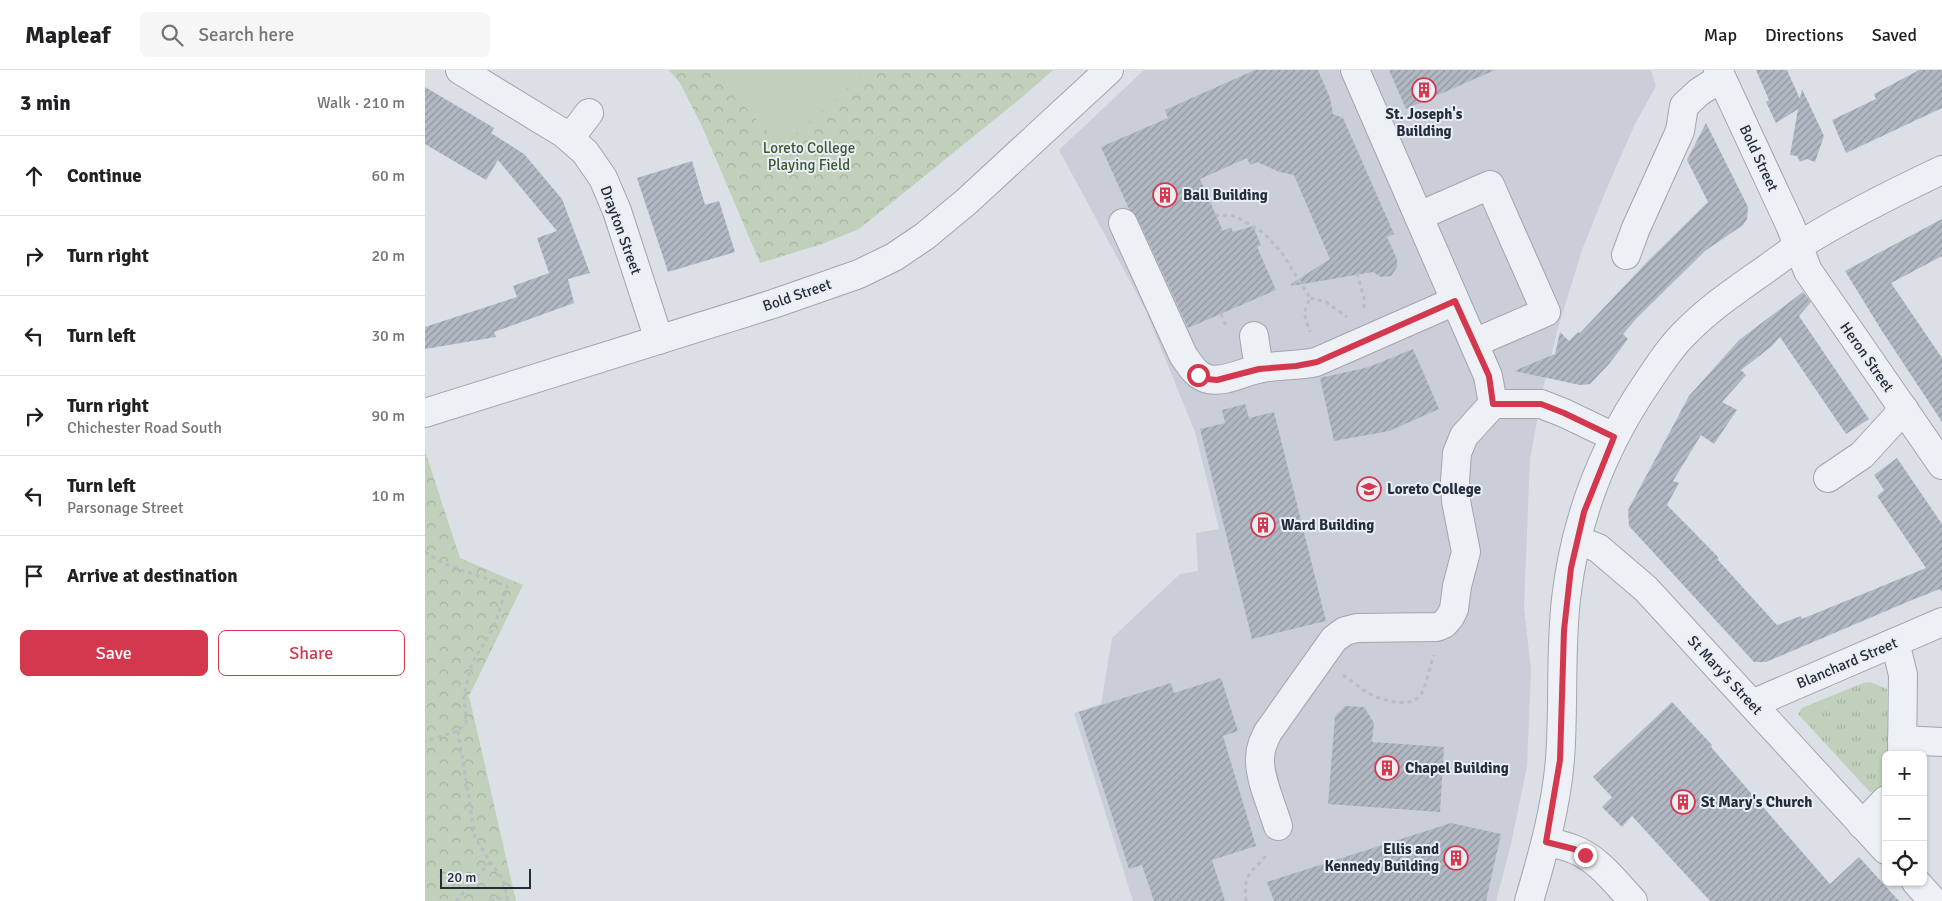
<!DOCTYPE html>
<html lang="en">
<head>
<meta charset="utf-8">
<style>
	:root { --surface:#fff; --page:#f6f6f6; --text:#202124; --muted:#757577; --line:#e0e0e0; --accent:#d3384e }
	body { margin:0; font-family:Signika,sans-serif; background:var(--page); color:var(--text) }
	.controls { position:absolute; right:15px; bottom:15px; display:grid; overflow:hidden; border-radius:8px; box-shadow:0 1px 4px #0004 }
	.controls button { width:45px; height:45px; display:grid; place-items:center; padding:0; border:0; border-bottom:1px solid var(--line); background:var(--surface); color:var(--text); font:25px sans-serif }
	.scale { position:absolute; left:15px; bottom:12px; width:91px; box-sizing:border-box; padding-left:5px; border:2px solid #242d3c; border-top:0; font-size:14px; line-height:18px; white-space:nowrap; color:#242d3c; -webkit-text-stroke:4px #eaeef4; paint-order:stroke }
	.stop { position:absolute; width:15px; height:15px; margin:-11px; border:4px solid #d3384e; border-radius:50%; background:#fff }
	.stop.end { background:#d3384e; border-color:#fff; box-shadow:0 1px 5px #0008 }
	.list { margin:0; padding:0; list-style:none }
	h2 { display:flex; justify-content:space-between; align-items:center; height:65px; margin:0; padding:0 20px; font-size:21px }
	h2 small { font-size:16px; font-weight:400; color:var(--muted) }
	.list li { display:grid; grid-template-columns:32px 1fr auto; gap:15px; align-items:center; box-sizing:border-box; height:80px; padding:0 20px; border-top:1px solid var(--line) }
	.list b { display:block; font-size:19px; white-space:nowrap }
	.list p { margin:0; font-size:16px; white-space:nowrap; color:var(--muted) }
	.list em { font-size:16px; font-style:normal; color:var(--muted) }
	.actions { display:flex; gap:10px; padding:15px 20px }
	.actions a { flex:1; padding:11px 0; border:1px solid var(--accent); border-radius:8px; text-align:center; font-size:18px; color:var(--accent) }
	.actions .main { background:var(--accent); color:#fff }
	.icon { flex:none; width:28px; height:28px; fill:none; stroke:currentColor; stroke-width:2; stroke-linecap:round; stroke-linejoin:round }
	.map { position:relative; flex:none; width:1517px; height:831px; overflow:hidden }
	header { display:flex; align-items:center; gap:30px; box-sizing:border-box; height:70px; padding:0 25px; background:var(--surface); border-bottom:1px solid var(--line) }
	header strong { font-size:24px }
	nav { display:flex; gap:28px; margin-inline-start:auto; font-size:18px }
	.search { width:350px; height:45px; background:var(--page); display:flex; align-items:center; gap:12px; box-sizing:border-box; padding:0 18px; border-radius:8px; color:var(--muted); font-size:19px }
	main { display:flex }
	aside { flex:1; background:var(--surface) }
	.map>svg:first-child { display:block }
	.built { fill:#c9ced8 }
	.grass { fill:url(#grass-tufts) }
	.park { fill:url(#park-crowns) }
	.garden { fill:#c1d0bb }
	.building { fill:url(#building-hatch) }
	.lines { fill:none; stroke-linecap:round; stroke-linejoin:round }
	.minor-casing { stroke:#a0a6b0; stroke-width:30 }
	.path { stroke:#b9bdc4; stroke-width:3; stroke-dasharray:4 4; stroke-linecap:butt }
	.minor { stroke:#edf0f4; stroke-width:28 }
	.route { stroke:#d3384e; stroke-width:6 }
	.labels { text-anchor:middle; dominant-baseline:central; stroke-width:4; stroke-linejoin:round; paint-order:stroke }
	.poi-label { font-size:15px; font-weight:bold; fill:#242d3c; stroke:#eaeef4; text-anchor:start }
	.park-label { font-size:15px; fill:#385931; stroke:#eaeef4 }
	.street-label { font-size:15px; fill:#242d3c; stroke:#eaeef4 }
</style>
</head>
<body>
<header>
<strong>Mapleaf</strong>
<div class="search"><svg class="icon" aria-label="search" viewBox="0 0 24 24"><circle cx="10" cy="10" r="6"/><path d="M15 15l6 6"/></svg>Search here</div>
<nav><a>Map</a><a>Directions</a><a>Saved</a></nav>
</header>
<main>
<aside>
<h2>3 min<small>Walk · 210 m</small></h2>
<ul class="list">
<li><svg class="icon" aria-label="ahead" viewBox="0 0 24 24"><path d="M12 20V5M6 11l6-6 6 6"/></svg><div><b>Continue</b></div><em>60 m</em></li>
<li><svg class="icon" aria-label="right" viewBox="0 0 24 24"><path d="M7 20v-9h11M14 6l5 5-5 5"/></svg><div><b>Turn right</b></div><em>20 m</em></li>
<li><svg class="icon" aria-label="left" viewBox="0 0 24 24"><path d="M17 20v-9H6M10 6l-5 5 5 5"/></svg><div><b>Turn left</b></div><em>30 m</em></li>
<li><svg class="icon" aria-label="right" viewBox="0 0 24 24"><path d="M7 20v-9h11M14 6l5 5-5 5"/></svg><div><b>Turn right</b><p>Chichester Road South</p></div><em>90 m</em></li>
<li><svg class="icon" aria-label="left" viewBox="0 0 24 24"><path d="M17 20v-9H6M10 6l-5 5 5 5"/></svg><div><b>Turn left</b><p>Parsonage Street</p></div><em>10 m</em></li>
<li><svg class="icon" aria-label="arrive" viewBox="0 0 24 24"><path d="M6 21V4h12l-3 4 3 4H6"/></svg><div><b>Arrive at destination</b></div></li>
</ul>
<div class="actions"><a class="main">Save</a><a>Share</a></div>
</aside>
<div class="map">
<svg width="1517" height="831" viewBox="0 0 1517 831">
	<defs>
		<pattern id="grass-tufts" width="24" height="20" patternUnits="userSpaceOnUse" patternTransform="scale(1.25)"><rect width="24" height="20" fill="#c1d0bb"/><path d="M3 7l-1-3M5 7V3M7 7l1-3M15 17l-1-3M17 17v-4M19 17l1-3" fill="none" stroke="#a6b3a2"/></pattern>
		<pattern id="park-crowns" width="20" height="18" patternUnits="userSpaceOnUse" patternTransform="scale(1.25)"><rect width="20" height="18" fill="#c1d0bb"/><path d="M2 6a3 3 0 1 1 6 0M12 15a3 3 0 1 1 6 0" fill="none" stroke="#a6b3a2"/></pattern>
		<pattern id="building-hatch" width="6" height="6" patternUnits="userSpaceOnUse" patternTransform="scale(1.25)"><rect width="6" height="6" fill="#b2b8c3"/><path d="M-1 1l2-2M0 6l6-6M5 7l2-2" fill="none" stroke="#9196a0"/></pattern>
	</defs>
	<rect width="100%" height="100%" fill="#dbdfe6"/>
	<path class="built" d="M719,0H1226L1231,16L1210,54L1181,120L1157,180L1133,258L1118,319L1105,389L1099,537L1106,600L1102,696L1086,774L1071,831H708L649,643L676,634L687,568L755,504L773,501L771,463L794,459L770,362L720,239L634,80Z"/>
	<path class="grass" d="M1445,612L1462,619L1463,685H1461V713L1452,721L1445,722L1373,644L1377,638L1438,613Z"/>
	<g class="park">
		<path d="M244,0H628L595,29L434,159L397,174L335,193L277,56L255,13Z"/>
		<path d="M0,381L35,488L98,515L44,626L91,831H0Z"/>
	</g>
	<path class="garden" d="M287,0H443L356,77Z"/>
	<g class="building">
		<path d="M830,0H893L905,28L908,44L918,48L969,164L962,167L972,189V197L966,206L956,207L948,202L866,216V214L905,189L869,105L855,102L832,92L825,95L822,88L775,109L798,161L806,157L808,162L828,156L836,175L832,177L851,220L763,258L712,147L704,139L676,77L743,48L740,40Z"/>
		<path d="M964,0H1070L981,39Z"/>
		<path d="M1331,0H1362L1375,29L1377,19L1399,66L1390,92L1382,89L1375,92L1372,86L1365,85L1373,39L1351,53L1341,32L1344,30Z"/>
		<path d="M1494,0H1517V38L1421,83L1407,50L1451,29L1449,24Z"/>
		<path d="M0,17L69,58L66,63L99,84L137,129L165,203L143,209L149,233L69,262L71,267L0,279V257L92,227L88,216L124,203L112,168L132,161L73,90L61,110L0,74Z"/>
		<path d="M1281,53L1323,137L1322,149L1318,155L1280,181L1212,248L1198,264L1203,269L1184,294L1165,314L1155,315L1089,301L1130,284L1135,262L1144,271L1153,262L1155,263L1223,191L1283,132L1262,90Z"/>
		<path d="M267,91L280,135L294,131L310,182L243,202L212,108Z"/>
		<path d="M1517,149V186L1466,213L1517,288V352L1457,261L1420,201Z"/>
		<path d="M1378,222L1386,232L1374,246L1444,349L1421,364L1355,267L1347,276L1316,300L1321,305L1297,332L1312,340L1289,374L1276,365L1248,411L1254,413L1242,435L1293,487V490L1352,555L1376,546L1377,549L1501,498L1452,426L1459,420L1449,405L1472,388L1517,454V522L1515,519L1487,530L1341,592H1329L1204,456L1203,440L1264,326L1314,270Z"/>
		<path d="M988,279L1014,339L964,361L909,371L895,308L944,297Z"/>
		<path d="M820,334L824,348L849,342L901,551L827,569L775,359L800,353L797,340Z"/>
		<path d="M796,608L813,661L798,666L831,776L787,790L800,831H729L717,795L704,799L654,642L746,613L749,623Z"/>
		<path d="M1247,632L1287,675L1286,677L1405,814L1434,787L1474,831H1285L1207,746L1197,757L1177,737L1187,727L1168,707Z"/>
		<path d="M920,636L939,637L949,653L947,672L1019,677L1015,742L903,734L910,646Z"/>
		<path d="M1026,753L1076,764L1061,831H849L842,812Z"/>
	</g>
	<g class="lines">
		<g class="minor-casing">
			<g id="minor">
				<path d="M35,0L138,63L160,82L178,108L192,141L234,270"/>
				<path d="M1293,0L1365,155L1383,201L1517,395"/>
				<path d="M145,68L164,43"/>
				<path d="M994,146L1065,115L1121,242L1049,273"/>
				<path d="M698,153L758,285C765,295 771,306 783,309C800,313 820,301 837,298C855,295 873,296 891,292L1030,231"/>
				<path d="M1201,185L1211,158L1255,61L1259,36L1274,22L1296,8"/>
				<path d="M829,266L834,299"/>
				<path d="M1068,334H1116L1139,343L1189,367"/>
				<path d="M0,343L348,234L434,204L469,187L500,166L541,132L684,0"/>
				<path d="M1403,408L1437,385L1479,339"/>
				<path d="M1151,472L1160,473L1173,478L1221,519L1461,780"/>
				<path d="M1464,575L1473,584L1478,605L1477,685"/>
				<path d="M1327,634L1517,552"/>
				<path d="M1477,670L1517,672"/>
				<path d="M1437,755L1461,730"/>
				<path d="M853,756C847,736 834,708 835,688C835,678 839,670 843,662L909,569L920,561L932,558L1012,557L1019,554L1025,547L1029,539L1032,516L1041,482L1031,431L1030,411L1032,383L1039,366L1068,334L1063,306L930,0"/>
				<path d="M1121,772C1130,774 1140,775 1148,779C1173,788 1191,813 1208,831"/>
				<path d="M1491,812L1508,831"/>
				<path d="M1104,831C1118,784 1131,738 1135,689C1139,636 1135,582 1141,529C1150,450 1179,375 1224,310C1236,292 1248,274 1263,260C1284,239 1307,223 1331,206C1345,197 1358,186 1372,177C1418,148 1468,123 1517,100"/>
			</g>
		</g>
		<g class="path">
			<path d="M790,145L810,146L839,163L857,183L885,228L879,243L885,262"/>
			<path d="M932,203L939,228V240"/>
			<path d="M885,228L901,232L922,247"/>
			<path d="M796,244L801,256"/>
			<path d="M0,482L17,493L82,516L69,557L47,593L39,625L41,653L33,661L0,671"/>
			<path d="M918,605C927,611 935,618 943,623C956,630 983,639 995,626C1001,618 1005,595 1009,585"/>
			<path d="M33,661L50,767L65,792L78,809L83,831"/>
			<path d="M31,831L65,792"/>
			<path d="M65,831L82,826"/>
			<path d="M821,831C818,801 827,804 843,783"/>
		</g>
		<use href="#minor" class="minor"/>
	</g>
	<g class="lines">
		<path class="route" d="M773,305L782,309L792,310L834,299L871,296L892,292L1030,231L1064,306L1068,334H1116L1139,343L1189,367L1159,442L1146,498L1139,560L1135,690L1121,772L1149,779L1160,785"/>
	</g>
	<defs>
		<g id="building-ring" transform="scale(1.25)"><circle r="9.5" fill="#eaeef4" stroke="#d3384e" stroke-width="1.5"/><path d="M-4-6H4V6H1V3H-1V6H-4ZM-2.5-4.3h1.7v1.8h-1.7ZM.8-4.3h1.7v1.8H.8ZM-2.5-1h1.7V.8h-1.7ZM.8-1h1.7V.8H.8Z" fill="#d3384e"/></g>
		<g id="university-ring" transform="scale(1.25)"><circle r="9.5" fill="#eaeef4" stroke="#d3384e" stroke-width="1.5"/><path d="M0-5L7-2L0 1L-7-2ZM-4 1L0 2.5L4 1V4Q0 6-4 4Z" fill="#d3384e"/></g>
	</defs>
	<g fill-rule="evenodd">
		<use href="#building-ring" x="999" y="20"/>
		<use href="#building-ring" x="740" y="125"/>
		<use href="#university-ring" x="944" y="419"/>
		<use href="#building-ring" x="838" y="455"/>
		<use href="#building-ring" x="962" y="698"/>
		<use href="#building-ring" x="1258" y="732"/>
		<use href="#building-ring" x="1031" y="788"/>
	</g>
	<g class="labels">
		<g class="poi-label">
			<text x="999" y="44" text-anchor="middle">St. Joseph's<tspan x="999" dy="17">Building</tspan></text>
			<text x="758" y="125">Ball Building</text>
			<text x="962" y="419">Loreto College</text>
			<text x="856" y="455">Ward Building</text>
			<text x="980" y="698">Chapel Building</text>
			<text x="1276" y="732">St Mary's Church</text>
			<text x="1014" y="779" text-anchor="end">Ellis and<tspan x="1014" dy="17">Kennedy Building</tspan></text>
		</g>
		<g class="park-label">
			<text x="384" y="78">Loreto College<tspan x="384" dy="17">Playing Field</tspan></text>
		</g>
		<g class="street-label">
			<text transform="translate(1334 88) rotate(65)">Bold Street</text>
			<text transform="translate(196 160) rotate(70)">Drayton Street</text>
			<text transform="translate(372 225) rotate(-19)">Bold Street</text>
			<text transform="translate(1442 287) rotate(55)">Heron Street</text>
			<text transform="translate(1422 593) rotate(-23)">Blanchard Street</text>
			<text transform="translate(1300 605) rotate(47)">St Mary's Street</text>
		</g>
	</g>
</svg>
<div class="controls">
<button>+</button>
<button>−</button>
<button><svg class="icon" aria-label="locate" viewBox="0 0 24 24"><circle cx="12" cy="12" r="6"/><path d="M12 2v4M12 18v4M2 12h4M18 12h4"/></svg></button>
</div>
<div class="scale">20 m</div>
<div class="stop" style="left:773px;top:305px"></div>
<div class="stop end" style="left:1160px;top:785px"></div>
</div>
</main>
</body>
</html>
